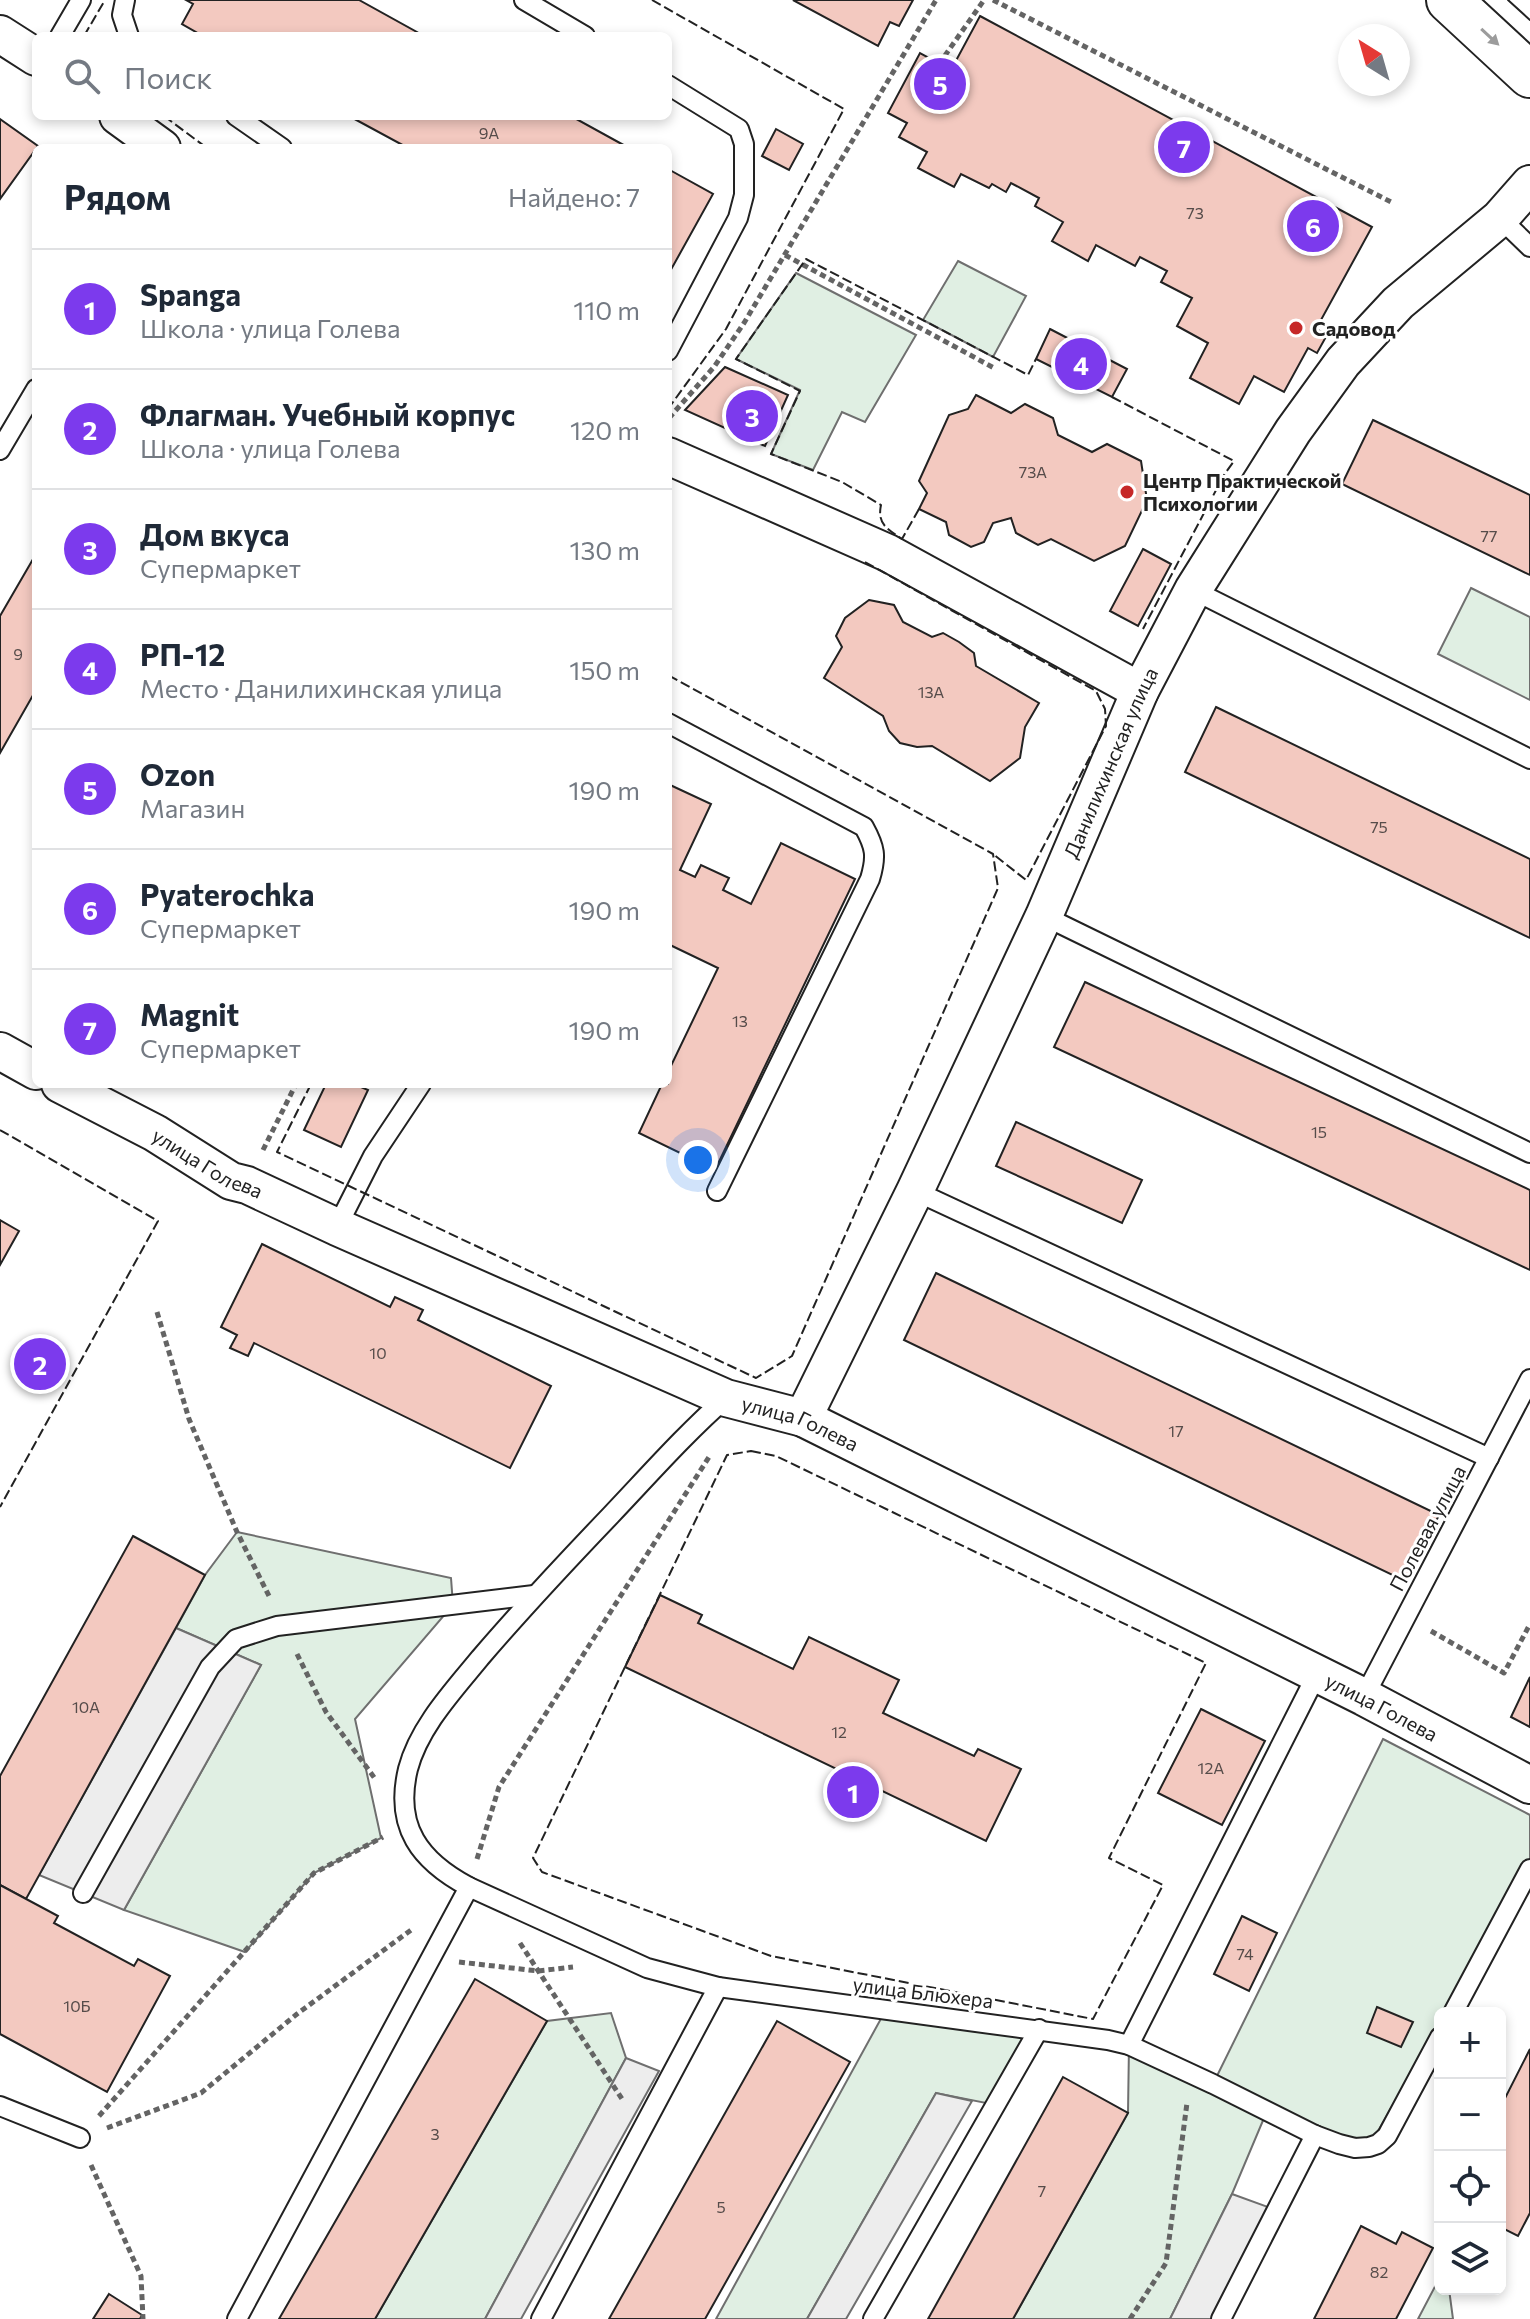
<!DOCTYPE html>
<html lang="ru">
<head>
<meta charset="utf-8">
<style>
	:root { --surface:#fff; --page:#f6f6f7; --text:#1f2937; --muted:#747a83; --line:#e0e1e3; --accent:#7c3aed }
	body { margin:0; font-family:Commissioner,sans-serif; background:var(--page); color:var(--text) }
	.controls { position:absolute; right:24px; bottom:24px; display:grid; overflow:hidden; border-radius:12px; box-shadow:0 4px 12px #0003 }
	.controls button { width:72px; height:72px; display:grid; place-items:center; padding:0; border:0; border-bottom:2px solid var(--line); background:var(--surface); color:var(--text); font:40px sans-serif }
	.compass { position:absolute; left:1338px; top:24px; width:72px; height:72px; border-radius:50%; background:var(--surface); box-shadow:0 4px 12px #0003; rotate:323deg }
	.you { position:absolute; left:698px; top:1160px; width:28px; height:28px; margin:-20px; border:6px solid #fff; border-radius:50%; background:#1a73e8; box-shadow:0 0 0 12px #1a73e833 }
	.badge { display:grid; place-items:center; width:52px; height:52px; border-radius:50%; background:var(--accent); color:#fff; font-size:26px; font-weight:700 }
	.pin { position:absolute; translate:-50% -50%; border:4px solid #fff; box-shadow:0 2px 8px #0006 }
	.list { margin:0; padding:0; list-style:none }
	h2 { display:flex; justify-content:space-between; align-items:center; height:104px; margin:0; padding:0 32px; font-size:34px }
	h2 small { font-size:26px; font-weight:400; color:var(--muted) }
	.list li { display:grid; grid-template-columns:52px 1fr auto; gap:24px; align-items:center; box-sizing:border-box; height:120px; padding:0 32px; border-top:2px solid var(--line) }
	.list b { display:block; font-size:30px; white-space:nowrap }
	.list p { margin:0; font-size:26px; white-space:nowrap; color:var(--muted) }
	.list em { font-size:26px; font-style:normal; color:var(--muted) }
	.icon { flex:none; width:44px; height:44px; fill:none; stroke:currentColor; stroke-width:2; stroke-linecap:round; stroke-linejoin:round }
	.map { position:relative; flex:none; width:1530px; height:2319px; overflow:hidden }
	.search { position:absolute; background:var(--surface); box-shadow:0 4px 12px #0003; left:32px; top:32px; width:640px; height:88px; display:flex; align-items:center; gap:20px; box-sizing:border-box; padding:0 28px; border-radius:12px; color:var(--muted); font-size:30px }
	.panel { position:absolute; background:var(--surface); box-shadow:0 4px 12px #0003; left:32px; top:144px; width:640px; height:944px; border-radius:12px }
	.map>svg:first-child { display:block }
	.green { fill:#e0efe3; stroke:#6f6f6f; stroke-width:2 }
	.parking { fill:#ededed; stroke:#6f6f6f; stroke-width:2 }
	.building { fill:#f3c9c0; stroke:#222; stroke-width:2 }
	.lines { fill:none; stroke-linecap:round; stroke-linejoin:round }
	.service-casing { stroke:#222; stroke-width:22 }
	.minor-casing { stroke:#222; stroke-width:40 }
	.secondary-casing { stroke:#222; stroke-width:48 }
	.path { stroke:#646464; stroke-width:5; stroke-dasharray:6 4; stroke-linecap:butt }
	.service { stroke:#fff; stroke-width:18 }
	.minor { stroke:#fff; stroke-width:36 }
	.secondary { stroke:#fff; stroke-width:44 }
	.tram { stroke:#222; stroke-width:2 }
	.fence { stroke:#222; stroke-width:2; stroke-dasharray:10 4; stroke-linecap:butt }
	.oneway { fill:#9c9c9c }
	.poi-dot { fill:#c62828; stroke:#fff; stroke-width:3 }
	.labels { text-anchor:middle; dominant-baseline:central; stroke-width:6; stroke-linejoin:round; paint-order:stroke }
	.number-label { font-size:16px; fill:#564c4a }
	.poi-label { font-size:20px; font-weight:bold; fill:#222; stroke:#fff; text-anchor:start }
	.street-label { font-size:20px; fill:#222; stroke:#fff }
</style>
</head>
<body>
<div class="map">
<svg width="1530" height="2319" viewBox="0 0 1530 2319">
	<rect width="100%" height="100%" fill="#fff"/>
	<g class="green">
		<path d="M958,261L1026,296L993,357L923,320Z"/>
		<path d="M796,273L916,335L865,422L842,412L813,470L771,454L800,390L736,359Z"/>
		<path d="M1471,588L1530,617V700L1438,654Z"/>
		<path d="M237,1532L451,1578L453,1605L355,1719L381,1838L314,1873L245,1952L124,1910L261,1665L176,1628L205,1575Z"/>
		<path d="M1383,1739L1530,1815V1866L1445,2013H1440V2022L1369,2147L1213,2084Z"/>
		<path d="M611,2013L626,2058L485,2319H375L547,2021Z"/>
		<path d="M883,2015L1039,2029L996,2105L936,2093L807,2319H716Z"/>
		<path d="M1129,2045L1267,2111L1232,2194L1170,2319H1013L1128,2113Z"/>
		<path d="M1440,2277V2289H1449L1453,2319H1418Z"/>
	</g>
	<g class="parking">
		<path d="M176,1628L261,1665L124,1910L39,1875Z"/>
		<path d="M626,2058L659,2071L521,2319H485Z"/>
		<path d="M936,2093L972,2101L846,2319H807Z"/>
		<path d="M1232,2194L1276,2210L1221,2319H1170Z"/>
	</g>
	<g class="building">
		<path d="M186,0H359L424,36H203L182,24L193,4Z"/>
		<path d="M793,0H913L899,26L890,22L878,46Z"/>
		<path d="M980,16L1372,227L1316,329L1327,335L1317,353L1308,348L1284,392L1254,376L1239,404L1190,378L1208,343L1177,326L1192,298L1161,282L1167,271L1140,257L1135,266L1096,245L1088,261L1052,241L1063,222L1035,206L1039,198L1011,183L1006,192L992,184L989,188L961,174L954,187L918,168L927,152L899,137L907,123L888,113L920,53L951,70Z"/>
		<path d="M349,116H571L629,148H408Z"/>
		<path d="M0,119L38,146L0,199Z"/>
		<path d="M776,129L803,144L789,170L762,156Z"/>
		<path d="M668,169L713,194L668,275Z"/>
		<path d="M1050,329L1127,369L1112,397L1036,359Z"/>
		<path d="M725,367L788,395L765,446L685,410Z"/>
		<path d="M976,395L1011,413L1025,404L1053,418L1058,435L1092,452L1107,444L1141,461L1147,500L1125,546L1094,561L1051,539L1038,545L1016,533L1011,518L993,523L984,542L971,547L949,535L946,522L919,509L927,493L919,481L949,415L968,409Z"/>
		<path d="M1373,420L1530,495V575L1342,484Z"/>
		<path d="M1143,549L1171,564L1138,626L1110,611Z"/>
		<path d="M36,554V690L0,753V616Z"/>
		<path d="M869,600L894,605L903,622L932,637L943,633L959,642L974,653L976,666L1039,703L1025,727L1020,758L990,781L932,746L917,747L900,743L889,731L883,716L824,678L842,647L836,636L845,618Z"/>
		<path d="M1216,707L1530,859V938L1185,772Z"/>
		<path d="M668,784L711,804L680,870L695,877L701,865L729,878L723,890L751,904L781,843L855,879L715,1170L639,1133L662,1084H668V1072L718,968L668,944Z"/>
		<path d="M1085,982L1530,1190V1270L1054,1047Z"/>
		<path d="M326,1084H354L368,1090L341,1147L304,1130Z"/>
		<path d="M1016,1122L1142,1180L1122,1223L996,1166Z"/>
		<path d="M0,1220L19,1231L0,1265Z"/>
		<path d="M262,1244L390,1307L395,1297L423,1310L418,1320L551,1386L510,1468L254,1343L248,1356L230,1348L237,1335L221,1327Z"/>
		<path d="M936,1273L1439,1515L1407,1582L904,1340Z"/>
		<path d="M133,1536L205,1575L26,1899L0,1885V1776Z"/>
		<path d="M660,1595L702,1615L698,1623L793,1669L809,1637L899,1680L883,1713L974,1756L978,1749L1021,1769L986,1841L625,1667Z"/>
		<path d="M1530,1677V1727L1511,1717Z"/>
		<path d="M1201,1709L1265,1741L1222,1825L1158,1793Z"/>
		<path d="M0,1885L58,1916L54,1923L134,1966L138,1959L170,1976L107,2092L0,2034Z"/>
		<path d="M1242,1916L1277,1933L1249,1991L1214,1974Z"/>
		<path d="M475,1979L547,2021L375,2319H279Z"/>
		<path d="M1377,2007L1413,2022L1401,2047L1367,2033Z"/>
		<path d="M777,2021L850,2062L705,2319H609Z"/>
		<path d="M1530,2049V2213L1518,2236L1500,2227V2108Z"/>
		<path d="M1063,2077L1128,2113L1013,2319H928Z"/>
		<path d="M1361,2226L1396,2244L1402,2232L1433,2248L1396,2319H1314Z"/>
		<path d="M109,2294L142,2315L140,2319H93Z"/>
	</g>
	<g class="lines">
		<g class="service-casing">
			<g id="service">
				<path d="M125,0L122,15L129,36"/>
				<path d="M524,0L585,36"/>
				<path d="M60,36L81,0"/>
				<path d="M668,85L739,129L744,144V195L738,218L668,351"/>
				<path d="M236,116L282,148"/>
				<path d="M1500,218L1530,247"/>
				<path d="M0,450L36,389"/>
				<path d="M1193,590L1530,759"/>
				<path d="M668,723L864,827C875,847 877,856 870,879L717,1191"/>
				<path d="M1044,916L1530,1153"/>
				<path d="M915,1191L1489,1458"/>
				<path d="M337,1227L373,1156L421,1084"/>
				<path d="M726,1398C685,1434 649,1475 611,1515C566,1562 522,1609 480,1658C453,1691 419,1727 408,1769C394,1827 420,1861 469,1887L647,1968L718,1987L1108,2040L1129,2045L1213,2084L1315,2135L1339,2144L1355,2148L1369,2147L1378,2144L1387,2136L1440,2037"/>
				<path d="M1364,1697L1530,1379"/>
				<path d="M83,1893L210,1667L236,1639L277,1626L534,1595"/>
				<path d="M1453,2013L1530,1869"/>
				<path d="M1129,2045L1317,1674"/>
				<path d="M0,2106L80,2138"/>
				<path d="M237,2319L469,1887"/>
				<path d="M541,2319L718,1987"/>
				<path d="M873,2319L1039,2029"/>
				<path d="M1221,2319L1315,2135"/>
			</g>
		</g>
		<g class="minor-casing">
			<g id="minor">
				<path d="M0,34L36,57"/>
				<path d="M118,116L162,148"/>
				<path d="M668,456L888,553L1140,691"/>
				<path d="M0,1051L36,1071"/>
				<path id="s1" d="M60,1084L155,1133L231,1181L247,1185L337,1227L726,1398L803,1418L1364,1697L1530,1785"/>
				<path id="s2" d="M803,1418L915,1191L1044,916L1140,691L1193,590L1293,431L1343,362L1398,303L1500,218L1530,184"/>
			</g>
		</g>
		<g class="secondary-casing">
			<path id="secondary" d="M1449,0L1530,75"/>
		</g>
		<g class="path">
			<path d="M993,0L1393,203"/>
			<path d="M939,64L984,0"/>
			<path d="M785,255L996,369"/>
			<path d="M669,418L714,367L744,323L936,0"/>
			<path d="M263,1150L296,1084"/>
			<path d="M157,1312L189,1419L237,1532L270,1598"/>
			<path d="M1431,1631L1504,1673L1530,1624"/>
			<path d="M297,1654L326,1712L376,1780"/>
			<path d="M477,1859L499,1787L709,1457"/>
			<path d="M520,1943L624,2102"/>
			<path d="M459,1962L538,1971L573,1967"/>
			<path d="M99,2116L314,1873L383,1837"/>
			<path d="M107,2128L201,2093L297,2014L411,1930"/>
			<path d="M91,2165L141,2276L143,2319"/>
			<path d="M1130,2319L1166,2263L1187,2103"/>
		</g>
		<use href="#service" class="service"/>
		<use href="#minor" class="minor"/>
		<use href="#secondary" class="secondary"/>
		<path class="tram" d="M1508,0L1530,20"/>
		<g class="fence">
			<path d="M652,0L844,109L726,329L668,409"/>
			<path d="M84,36L105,0"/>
			<path d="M164,116L207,148"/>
			<path d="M1112,397L1234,461L1224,475L1143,629"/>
			<path d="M919,509L902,539C887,529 877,524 881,505L842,482L771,454L800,391L736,359L806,259L1028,375L1036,359"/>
			<path d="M865,562L1096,691L1105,709L1106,726L1026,880L993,854"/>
			<path d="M311,1084L277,1152L756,1378L792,1356L998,888L993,854L668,675"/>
			<path d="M0,1130L158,1221L0,1507"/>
			<path d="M751,1451L776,1456L1206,1663L1109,1858L1163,1885L1093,2019L771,1956L542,1872L533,1858L727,1455Z"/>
		</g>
	</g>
	<defs><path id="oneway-solid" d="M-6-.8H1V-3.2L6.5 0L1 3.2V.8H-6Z" transform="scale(2)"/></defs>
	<use class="oneway" href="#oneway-solid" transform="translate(1490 37) rotate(43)"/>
	<g class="poi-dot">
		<circle cx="1296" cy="328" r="8"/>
		<circle cx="1127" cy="492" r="8"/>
	</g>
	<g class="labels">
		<g class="number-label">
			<text x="489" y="132">9А</text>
			<text x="1195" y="212">73</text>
			<text x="1033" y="471">73А</text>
			<text x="1489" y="535">77</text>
			<text x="18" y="653">9</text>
			<text x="931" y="691">13А</text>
			<text x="1379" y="826">75</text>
			<text x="740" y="1020">13</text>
			<text x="1319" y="1131">15</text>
			<text x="378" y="1352">10</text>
			<text x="1176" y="1430">17</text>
			<text x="86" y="1706">10А</text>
			<text x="839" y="1731">12</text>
			<text x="1211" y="1767">12А</text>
			<text x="1245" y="1953">74</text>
			<text x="77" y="2005">10Б</text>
			<text x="435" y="2133">3</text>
			<text x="1042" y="2190">7</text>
			<text x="721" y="2206">5</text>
			<text x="1379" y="2271">82</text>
		</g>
		<g class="poi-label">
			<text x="1312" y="328">Садовод</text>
			<text x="1143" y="480">Центр Практической<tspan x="1143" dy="23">Психологии</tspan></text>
		</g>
		<g class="street-label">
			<text stroke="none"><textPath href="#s2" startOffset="724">Данилихинская улица</textPath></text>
			<text stroke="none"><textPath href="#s1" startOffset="168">улица Голева</textPath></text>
			<text stroke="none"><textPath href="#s1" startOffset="816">улица Голева</textPath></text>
			<text transform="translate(1427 1528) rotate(-62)">Полевая улица</text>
			<text stroke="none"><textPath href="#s1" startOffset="1464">улица Голева</textPath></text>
			<text transform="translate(923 1992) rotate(7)">улица Блюхера</text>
		</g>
	</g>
</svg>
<div class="controls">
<button>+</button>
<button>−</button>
<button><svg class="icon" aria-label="locate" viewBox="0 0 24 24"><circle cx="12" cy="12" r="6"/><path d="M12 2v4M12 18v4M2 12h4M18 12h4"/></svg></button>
<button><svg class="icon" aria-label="layers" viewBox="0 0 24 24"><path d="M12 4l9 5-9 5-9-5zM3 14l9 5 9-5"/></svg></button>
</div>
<svg class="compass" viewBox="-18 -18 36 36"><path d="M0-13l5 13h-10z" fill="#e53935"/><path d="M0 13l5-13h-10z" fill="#747a83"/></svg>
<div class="you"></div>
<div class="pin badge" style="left:853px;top:1792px">1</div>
<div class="pin badge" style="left:40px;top:1364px">2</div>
<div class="pin badge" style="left:752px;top:416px">3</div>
<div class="pin badge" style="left:1081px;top:364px">4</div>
<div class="pin badge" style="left:940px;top:84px">5</div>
<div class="pin badge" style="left:1313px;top:226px">6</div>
<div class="pin badge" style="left:1184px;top:147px">7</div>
<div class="search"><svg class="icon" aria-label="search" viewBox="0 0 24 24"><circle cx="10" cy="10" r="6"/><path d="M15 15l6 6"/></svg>Поиск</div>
<section class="panel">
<h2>Рядом<small>Найдено: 7</small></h2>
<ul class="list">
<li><span class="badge">1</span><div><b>Spanga</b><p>Школа · улица Голева</p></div><em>110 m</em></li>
<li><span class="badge">2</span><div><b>Флагман. Учебный корпус</b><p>Школа · улица Голева</p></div><em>120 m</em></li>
<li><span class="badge">3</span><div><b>Дом вкуса</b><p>Супермаркет</p></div><em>130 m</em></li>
<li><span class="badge">4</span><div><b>РП-12</b><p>Место · Данилихинская улица</p></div><em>150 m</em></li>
<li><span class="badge">5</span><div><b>Ozon</b><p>Магазин</p></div><em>190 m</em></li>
<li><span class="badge">6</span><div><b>Pyaterochka</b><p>Супермаркет</p></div><em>190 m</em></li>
<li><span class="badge">7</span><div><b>Magnit</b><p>Супермаркет</p></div><em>190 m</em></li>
</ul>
</section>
</div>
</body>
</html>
